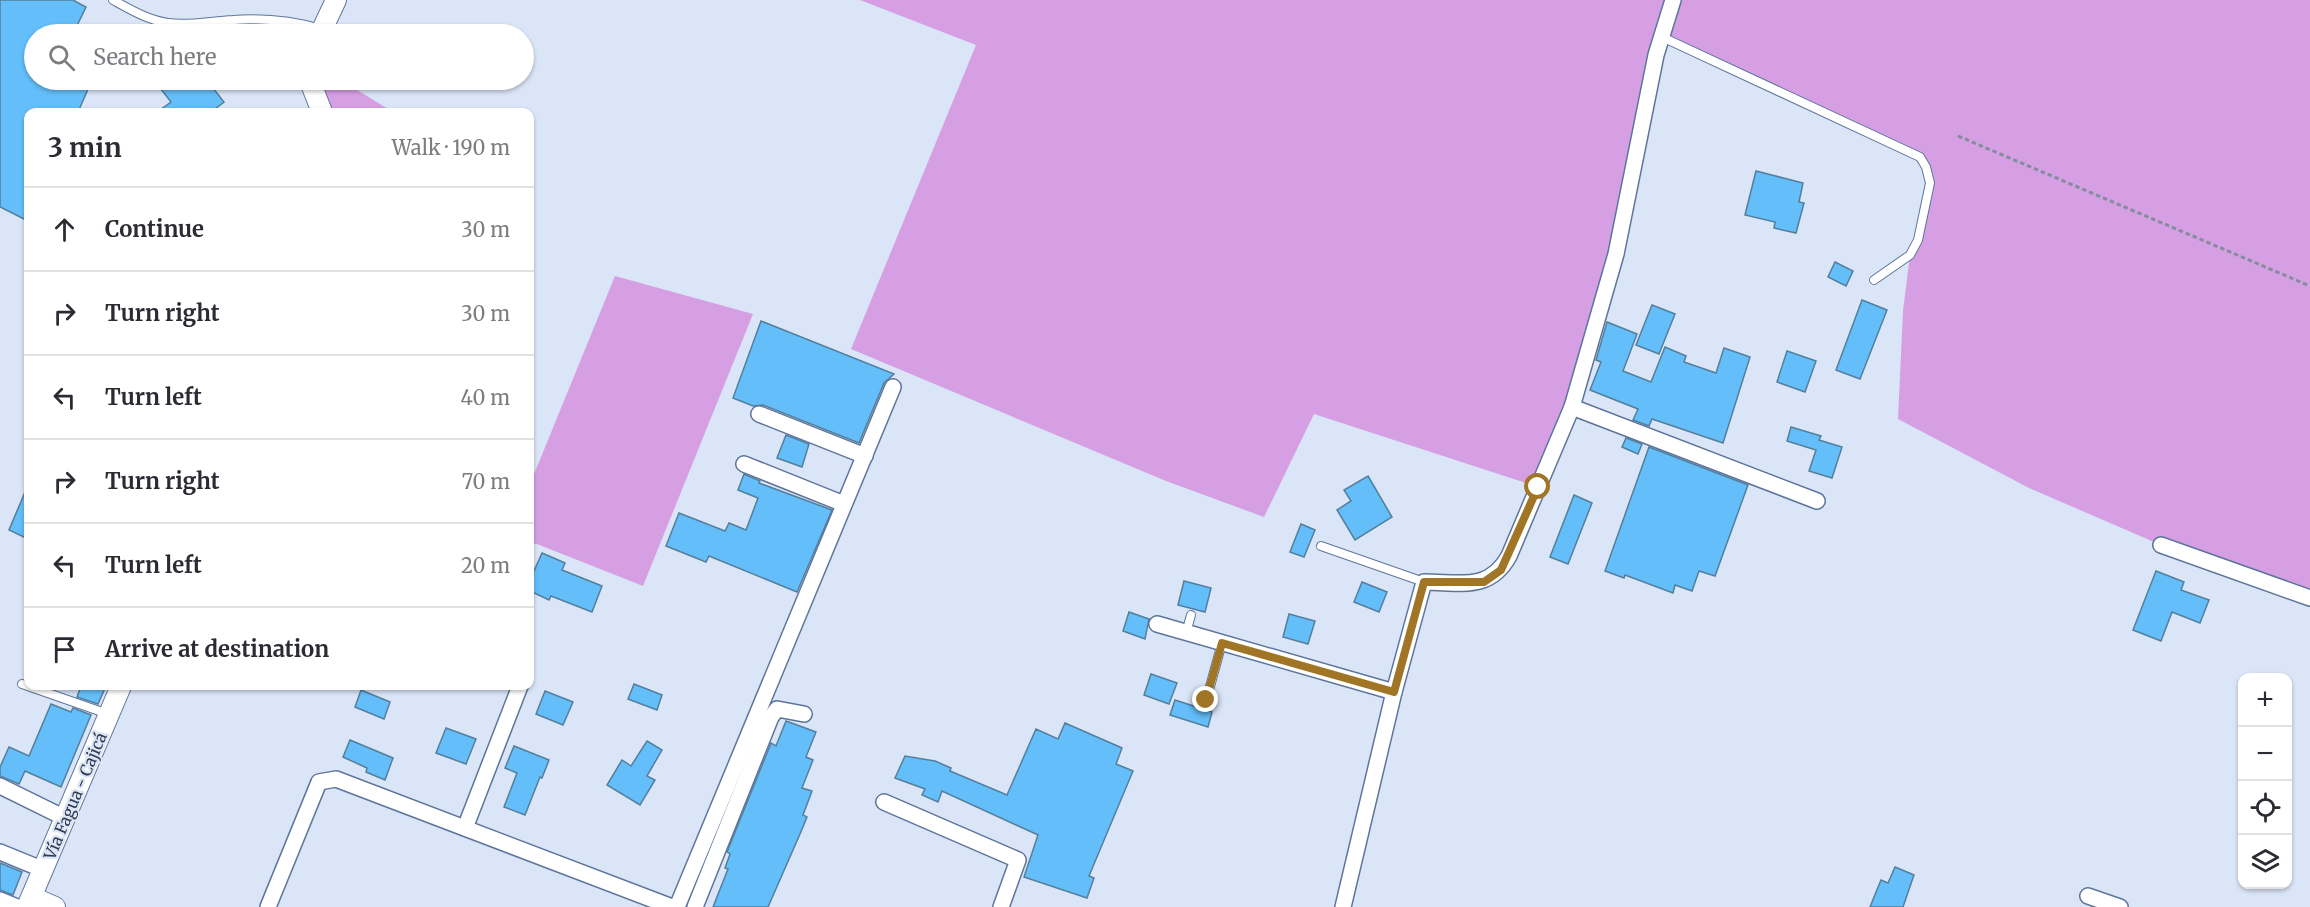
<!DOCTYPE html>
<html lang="en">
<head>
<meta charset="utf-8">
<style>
	:root { --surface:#fff; --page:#f2f2f3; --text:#2b2b33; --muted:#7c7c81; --line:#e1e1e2 }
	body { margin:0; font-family:Merriweather,serif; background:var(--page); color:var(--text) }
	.controls { position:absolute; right:18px; bottom:18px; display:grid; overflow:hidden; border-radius:12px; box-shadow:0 2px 4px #0004 }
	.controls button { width:54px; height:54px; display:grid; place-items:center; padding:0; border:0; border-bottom:2px solid var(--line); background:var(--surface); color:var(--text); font:30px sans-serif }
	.stop { position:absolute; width:18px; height:18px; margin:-14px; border:4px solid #a07626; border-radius:50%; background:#fff }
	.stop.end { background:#a07626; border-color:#fff; box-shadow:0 2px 6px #0008 }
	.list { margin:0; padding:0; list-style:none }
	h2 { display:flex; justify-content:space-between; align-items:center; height:78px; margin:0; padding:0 24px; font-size:26px }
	h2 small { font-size:20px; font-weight:400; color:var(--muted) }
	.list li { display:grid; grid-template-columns:39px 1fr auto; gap:18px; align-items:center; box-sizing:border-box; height:84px; padding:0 24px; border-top:2px solid var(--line) }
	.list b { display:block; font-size:22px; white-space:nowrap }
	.list em { font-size:20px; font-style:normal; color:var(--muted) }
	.icon { flex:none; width:33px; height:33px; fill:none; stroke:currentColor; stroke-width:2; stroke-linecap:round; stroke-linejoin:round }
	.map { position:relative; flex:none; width:2310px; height:907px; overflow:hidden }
	.search { position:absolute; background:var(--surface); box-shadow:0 2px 4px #0004; left:24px; top:24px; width:510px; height:66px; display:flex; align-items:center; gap:15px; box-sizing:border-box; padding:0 21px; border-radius:33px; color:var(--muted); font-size:22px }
	.panel { position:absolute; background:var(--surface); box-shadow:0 2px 4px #0004; left:24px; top:108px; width:510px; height:582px; border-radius:12px }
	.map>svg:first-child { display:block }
	.green { fill:#d69fe4 }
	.building { fill:#64bef9; stroke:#537f9d; stroke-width:1.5 }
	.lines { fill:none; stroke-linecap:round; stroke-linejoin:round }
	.service-casing { stroke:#5d759c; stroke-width:10 }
	.minor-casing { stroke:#5d759c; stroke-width:18 }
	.tertiary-casing { stroke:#5d759c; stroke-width:22 }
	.path { stroke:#828d9e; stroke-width:3; stroke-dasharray:4.5 3; stroke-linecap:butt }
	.service { stroke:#fff; stroke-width:8 }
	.minor { stroke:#fff; stroke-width:15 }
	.tertiary { stroke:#fff; stroke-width:20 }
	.route { stroke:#a07626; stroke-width:8 }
	.labels { text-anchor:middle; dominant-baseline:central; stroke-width:4.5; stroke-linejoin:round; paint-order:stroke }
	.street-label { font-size:16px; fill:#2f3a4b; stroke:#dae5f7 }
</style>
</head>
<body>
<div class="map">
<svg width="2310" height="907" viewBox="0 0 2310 907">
	<rect width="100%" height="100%" fill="#dae5f7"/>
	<g class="green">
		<path d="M860,0H2310V598L2161,545L2029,488L1898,419L1903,311L1910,255L1918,240L1930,183L1920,157L1662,37L1615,254L1538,487L1314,414L1264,517L1166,481L851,349L976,45Z"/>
		<path d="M311,84L349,85L393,112H322Z"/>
		<path d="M615,276L753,314L643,586L537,544L530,543V484Z"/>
	</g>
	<g class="building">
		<path d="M0,0H73L86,7L73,34H67L51,27L47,34H34V80H92L78,112H28V221L0,207Z"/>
		<path d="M154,80H224L213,88L224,102L211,112H157L171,102Z"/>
		<path d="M1756,171L1803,183L1799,202L1804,203L1796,233L1774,228L1775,222L1745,215Z"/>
		<path d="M1835,262L1853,271L1846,286L1828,277Z"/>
		<path d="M1862,300L1887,310L1860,379L1836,370Z"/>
		<path d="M1652,305L1675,314L1659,354L1636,345Z"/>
		<path d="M761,321L894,374L884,383L859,443L763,405L753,406L733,398Z"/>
		<path d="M1607,322L1637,334L1623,371L1651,382L1665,347L1686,356L1684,362L1716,373L1724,348L1750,357L1723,443L1652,419L1649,426L1633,420L1638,409L1590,390L1601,362L1596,360Z"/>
		<path d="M1787,351L1816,361L1805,392L1777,382Z"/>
		<path d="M1791,427L1821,436L1819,440L1842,447L1832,478L1809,471L1816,450L1787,441Z"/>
		<path d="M786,435L809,444L802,467L777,458Z"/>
		<path d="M1626,438L1642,444L1638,454L1622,447Z"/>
		<path d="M1649,447L1748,485L1715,576L1699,571L1692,591L1675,585L1673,593L1625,575L1624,578L1605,571Z"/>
		<path d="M744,474L760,481L759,483L832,510L797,592L709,556L706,562L666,546L679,513L725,531L729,523L746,530L758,498L738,490Z"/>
		<path d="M1368,476L1392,517L1355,540L1337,510L1351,501L1344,490Z"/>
		<path d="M28,485V539L9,530Z"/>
		<path d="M1574,495L1592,503L1568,564L1550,557Z"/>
		<path d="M1301,524L1315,530L1304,557L1290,552Z"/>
		<path d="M542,553L565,563L562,570L602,586L592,612L551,596L549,600L530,591V580Z"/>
		<path d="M2156,571L2184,582L2181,590L2209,600L2200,623L2172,612L2161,641L2133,630Z"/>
		<path d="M1184,581L1211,588L1205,612L1178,605Z"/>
		<path d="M1362,582L1387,592L1379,612L1354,602Z"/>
		<path d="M1129,612L1149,619L1145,639L1123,631Z"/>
		<path d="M1289,614L1315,621L1308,644L1283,637Z"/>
		<path d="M1151,674L1177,683L1169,704L1144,695Z"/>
		<path d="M634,684L662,695L657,710L628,699Z"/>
		<path d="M81,686H106L98,704L77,697Z"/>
		<path d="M361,690L390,702L384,719L355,707Z"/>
		<path d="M545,691L573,702L563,725L536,714Z"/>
		<path d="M1175,700L1212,712L1208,727L1170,715Z"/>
		<path d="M51,704L71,712L73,708L91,715L61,787L25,771L19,784L0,776V767L9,747L29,756Z"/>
		<path d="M786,721L816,732L806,757L813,760L802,788L812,791L803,815L807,817L800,834L768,907H713L728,869L725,868L730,854L727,852L771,743L776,746Z"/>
		<path d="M1065,723L1122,748L1116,764L1133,771L1089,876L1094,878L1087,898L1024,877L1038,835L942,791L938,802L922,795L925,789L895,778L905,756L935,761L951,768L950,771L1007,795L1036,729L1058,739Z"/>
		<path d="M446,728L476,739L466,764L436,753Z"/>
		<path d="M350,740L393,758L385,780L366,772L367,768L343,757Z"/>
		<path d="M647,741L662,750L647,776L655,780L640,805L607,785L622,760L631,766Z"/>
		<path d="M514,746L549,760L542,778L540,777L525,815L504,807L517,773L505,768Z"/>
		<path d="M0,863L22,872L13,895L0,890Z"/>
		<path d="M1895,867L1914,875L1903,907H1870L1881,880L1888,883Z"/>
	</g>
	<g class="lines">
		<g class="service-casing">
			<g id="service">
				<path d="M113,0C131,10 148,20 168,23C190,26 211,21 233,20C262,18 293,21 321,29"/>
				<path d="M1662,37L1920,157L1926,167L1930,183L1918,240L1910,255L1874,280"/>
				<path d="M1321,546L1424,582"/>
				<path d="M1186,633L1191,615"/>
				<path d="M22,684L108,714"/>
				<path d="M1206,701L1222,643"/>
			</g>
		</g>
		<g class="minor-casing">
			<g id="minor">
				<path d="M1572,407L1817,501"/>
				<path d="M759,414L865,456"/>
				<path d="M744,464L844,504"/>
				<path d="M2161,545L2310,598"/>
				<path d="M1157,624L1394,692"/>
				<path d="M0,786L65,818"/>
				<path d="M884,802L1018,860L1001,907"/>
				<path d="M465,828L520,686"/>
				<path d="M0,852L44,870"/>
				<path d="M2088,896L2120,907"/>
				<path d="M0,900L17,907"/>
				<path d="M268,907L319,782L336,779L672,907"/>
				<path d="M677,907L893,387"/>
				<path d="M695,907L771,717L777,709L804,714"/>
				<path d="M1343,907L1394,692L1424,582C1460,582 1489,592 1509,556L1572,407L1616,254L1656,55L1673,0"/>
			</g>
		</g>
		<g class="tertiary-casing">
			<g id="tertiary">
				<path d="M320,34L336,0"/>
				<path d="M311,80V84L322,112"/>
				<path d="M32,897L55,907"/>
				<path d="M27,907L121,686"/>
			</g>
		</g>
		<path class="path" d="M1958,136L2310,286"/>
		<use href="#service" class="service"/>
		<use href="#minor" class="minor"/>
		<use href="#tertiary" class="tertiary"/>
	</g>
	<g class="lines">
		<path class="route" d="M1206,700L1222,643L1394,692L1424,582H1484L1501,570L1538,487"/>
	</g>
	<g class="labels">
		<g class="street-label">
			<text transform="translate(75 796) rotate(-67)">Vía Fagua - Cajicá</text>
		</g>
	</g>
</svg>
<div class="controls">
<button>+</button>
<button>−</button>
<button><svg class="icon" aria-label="locate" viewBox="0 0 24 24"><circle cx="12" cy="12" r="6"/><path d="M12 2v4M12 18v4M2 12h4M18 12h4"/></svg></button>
<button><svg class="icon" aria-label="layers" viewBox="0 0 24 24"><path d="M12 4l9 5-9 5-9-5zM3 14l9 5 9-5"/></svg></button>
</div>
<div class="stop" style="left:1538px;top:487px"></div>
<div class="stop end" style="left:1206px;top:700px"></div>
<div class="search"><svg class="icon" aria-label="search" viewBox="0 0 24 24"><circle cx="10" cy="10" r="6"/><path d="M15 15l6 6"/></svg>Search here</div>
<section class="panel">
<h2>3 min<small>Walk · 190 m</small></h2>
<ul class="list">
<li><svg class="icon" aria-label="ahead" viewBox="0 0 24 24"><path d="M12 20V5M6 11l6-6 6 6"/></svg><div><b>Continue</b></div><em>30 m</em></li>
<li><svg class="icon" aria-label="right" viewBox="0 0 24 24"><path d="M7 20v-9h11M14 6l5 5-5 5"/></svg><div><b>Turn right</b></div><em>30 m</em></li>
<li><svg class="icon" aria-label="left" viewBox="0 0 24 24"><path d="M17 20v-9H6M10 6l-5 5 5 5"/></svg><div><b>Turn left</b></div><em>40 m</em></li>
<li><svg class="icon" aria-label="right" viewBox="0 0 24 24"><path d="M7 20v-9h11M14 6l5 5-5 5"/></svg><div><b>Turn right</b></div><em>70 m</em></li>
<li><svg class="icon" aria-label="left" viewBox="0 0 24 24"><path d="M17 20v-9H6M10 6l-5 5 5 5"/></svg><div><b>Turn left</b></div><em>20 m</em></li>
<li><svg class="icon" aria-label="arrive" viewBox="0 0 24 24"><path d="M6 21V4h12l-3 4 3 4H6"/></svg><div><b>Arrive at destination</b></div></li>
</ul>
</section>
</div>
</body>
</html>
